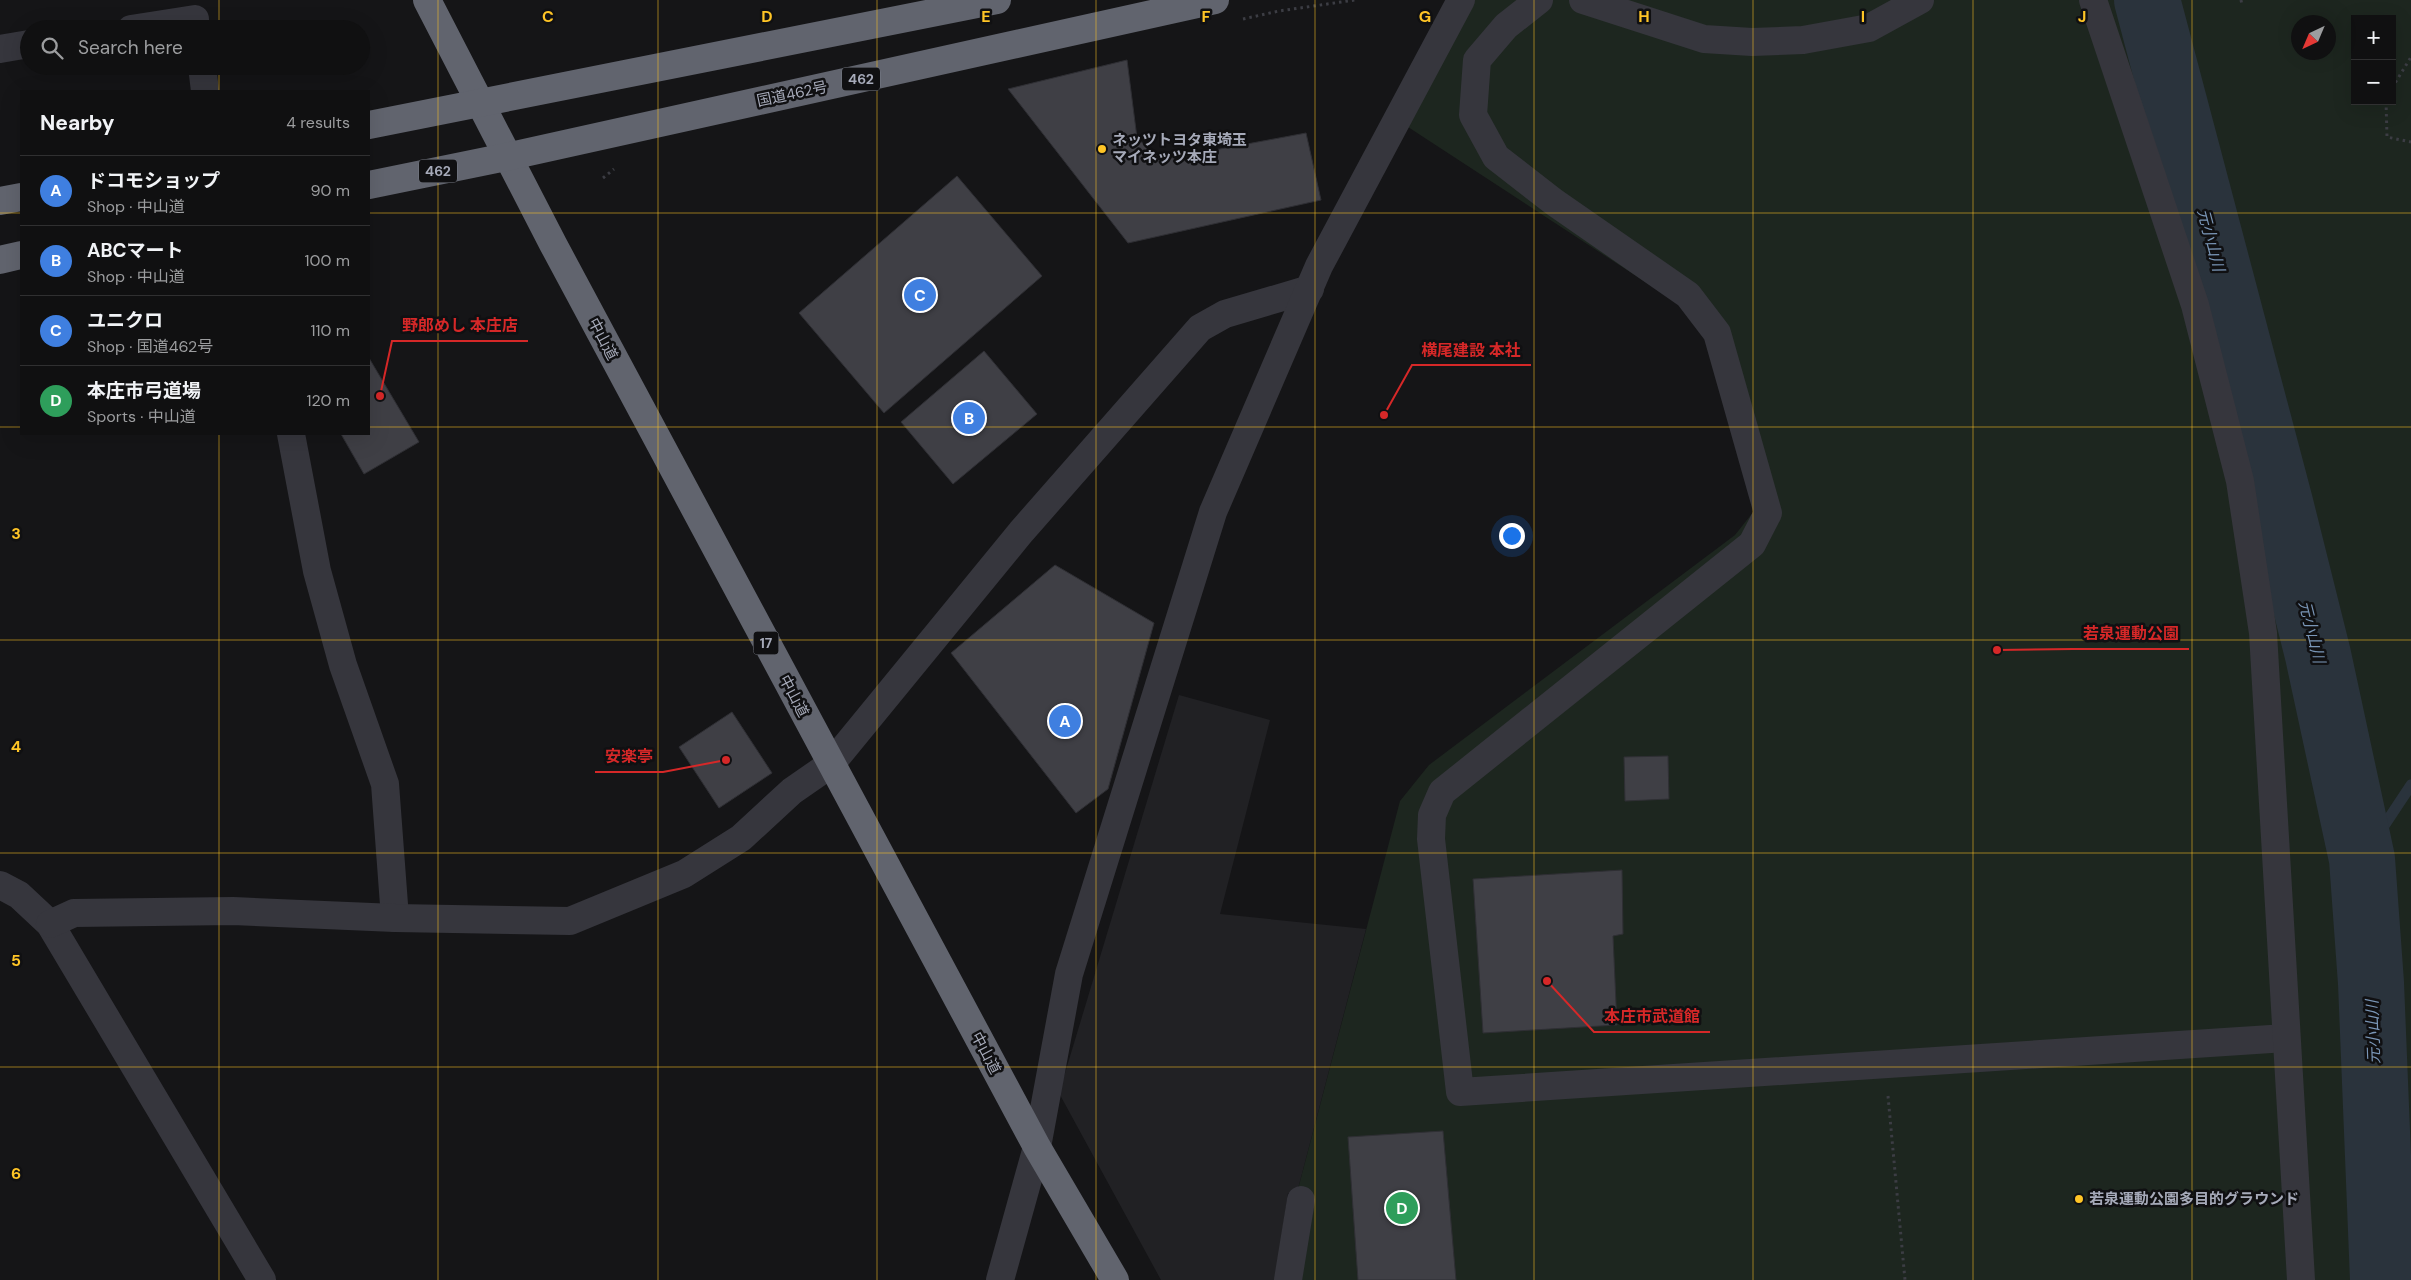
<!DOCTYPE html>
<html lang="en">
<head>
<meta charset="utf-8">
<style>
	:root { --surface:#101011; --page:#19191a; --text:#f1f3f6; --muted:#9c9d9f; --line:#303031; --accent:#b45309 }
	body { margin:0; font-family:"DM Sans","Noto Sans JP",sans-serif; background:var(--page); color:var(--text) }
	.controls { position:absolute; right:15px; top:15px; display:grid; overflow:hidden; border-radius:0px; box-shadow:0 5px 20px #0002 }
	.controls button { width:45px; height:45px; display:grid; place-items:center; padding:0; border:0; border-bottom:1px solid var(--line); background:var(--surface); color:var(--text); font:25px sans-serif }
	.compass { position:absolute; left:2291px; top:15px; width:45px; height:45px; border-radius:50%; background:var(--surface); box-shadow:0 5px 20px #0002; rotate:224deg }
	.you { position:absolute; left:1511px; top:535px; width:18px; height:18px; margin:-12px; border:4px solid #fff; border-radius:50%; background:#1a73e8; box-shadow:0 0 0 8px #1a73e833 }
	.badge { display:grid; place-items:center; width:32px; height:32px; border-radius:50%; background:var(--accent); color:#fff; font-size:16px; font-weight:700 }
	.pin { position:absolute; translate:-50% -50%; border:2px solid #fff; box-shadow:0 1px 5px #0006 }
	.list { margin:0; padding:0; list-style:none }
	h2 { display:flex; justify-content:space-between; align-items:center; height:65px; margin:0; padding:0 20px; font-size:21px }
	h2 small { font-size:16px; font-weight:400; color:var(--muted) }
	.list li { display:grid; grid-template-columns:32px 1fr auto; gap:15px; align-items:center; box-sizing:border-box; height:70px; padding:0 20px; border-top:1px solid var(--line) }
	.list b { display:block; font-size:19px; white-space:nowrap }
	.list p { margin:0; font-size:16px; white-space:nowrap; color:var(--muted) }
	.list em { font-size:16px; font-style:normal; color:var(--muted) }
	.icon { flex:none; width:28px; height:28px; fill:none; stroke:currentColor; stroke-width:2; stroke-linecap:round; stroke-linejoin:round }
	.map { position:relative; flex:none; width:2411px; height:1280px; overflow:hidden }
	.search { position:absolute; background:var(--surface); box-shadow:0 5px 20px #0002; left:20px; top:20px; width:350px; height:55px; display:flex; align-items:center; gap:12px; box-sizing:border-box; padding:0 18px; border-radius:28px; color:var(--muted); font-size:19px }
	.panel { position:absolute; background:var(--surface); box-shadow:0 5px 20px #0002; left:20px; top:90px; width:350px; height:345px; border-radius:0px }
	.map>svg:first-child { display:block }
	.built { fill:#212124 }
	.green { fill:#1d261f; fill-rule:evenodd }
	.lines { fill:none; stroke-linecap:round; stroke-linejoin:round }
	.stream { stroke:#2a333c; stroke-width:11 }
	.river { stroke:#2a333c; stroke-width:66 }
	.building { fill:#3f3f45; stroke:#2f2f34 }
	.path { stroke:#3c3d44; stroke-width:3; stroke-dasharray:2.5 4; stroke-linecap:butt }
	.minor { stroke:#36363d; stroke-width:28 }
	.highway { stroke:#61646e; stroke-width:28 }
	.grid { fill:none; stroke:#ffc526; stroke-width:1; stroke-opacity:0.55 }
	.poi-dot { fill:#ffc526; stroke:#101012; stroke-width:2 }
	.labels { text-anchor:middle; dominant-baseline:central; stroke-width:5; stroke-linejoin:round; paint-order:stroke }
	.shield { fill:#101012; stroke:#797c87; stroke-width:1 }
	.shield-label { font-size:14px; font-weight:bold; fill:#a6aab9 }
	.street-label { font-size:15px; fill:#a6aab9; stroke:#101012 }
	.poi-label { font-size:15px; font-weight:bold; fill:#a6aab9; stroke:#101012; text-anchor:start }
	.water-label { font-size:16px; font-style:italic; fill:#7a96b7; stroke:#101012 }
	.grid-label { font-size:16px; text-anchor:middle; font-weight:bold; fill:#ffc526; stroke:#101012; stroke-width:5; stroke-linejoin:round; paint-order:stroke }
	.leader { fill:none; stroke:#d62828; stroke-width:2 }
	.callout-dot { fill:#d62828; stroke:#101012; stroke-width:2 }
	.callout-label { font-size:16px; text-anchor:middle; font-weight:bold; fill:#d62828; stroke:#101012; stroke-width:5; stroke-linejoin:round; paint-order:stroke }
</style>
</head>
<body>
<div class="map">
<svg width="2411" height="1280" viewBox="0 0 2411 1280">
	<rect width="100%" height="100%" fill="#151517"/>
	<path class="built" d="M1179,695L1270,720L1220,914L1366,929L1297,1193H1288L1275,1280H1161L1059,1093Z"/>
	<path class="green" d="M1475,0H2411V1280H1297V1193L1400,801L1429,765L1735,535L1754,511L1708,342L1682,306L1408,127ZM2355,19H2392V101H2355ZM2298,22H2328V52H2298Z"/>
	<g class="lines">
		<path class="stream" d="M2362,859L2411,785"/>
		<path class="river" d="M2147,0L2280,503L2318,655L2362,859L2371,983L2383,1280"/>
	</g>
	<g class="building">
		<path d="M1127,60L1137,138L1161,160L1306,133L1321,200L1128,243L1008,89Z"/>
		<path d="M957,176L1042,276L884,413L799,313Z"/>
		<path d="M984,351L1037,414L953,484L901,422Z"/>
		<path d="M369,358L419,442L364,474L341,434H369Z"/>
		<path d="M1055,565L1154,623L1108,789L1076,813L951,653Z"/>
		<path d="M732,712L772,773L719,808L679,747Z"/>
		<path d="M1668,756L1669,799L1625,801L1624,757Z"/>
		<path d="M1622,870L1623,934L1613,936L1617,1025L1483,1033L1473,879Z"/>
		<path d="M1443,1131L1456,1280H1358L1348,1137Z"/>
	</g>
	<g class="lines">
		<g class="path">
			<path d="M2241,0L2242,5"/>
			<path d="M1243,19L1279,11L1355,0"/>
			<path d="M2392,88L2411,57"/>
			<path d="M2386,101L2387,137L2411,142"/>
			<path d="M603,178L614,169"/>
			<path d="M1888,1096L1905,1280"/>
		</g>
		<g class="minor">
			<path d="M1539,0L1506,26L1477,60L1473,115L1496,157L1554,202L1688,295L1717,333L1768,513L1752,544L1442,792L1432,815L1431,839L1460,1092L2286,1038"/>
			<path d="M1583,0L1704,39L1752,42L1803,40L1869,28L1920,0"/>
			<path d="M2093,0L2195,305L2240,481L2263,633L2301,1280"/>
			<path d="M131,29L195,19"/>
			<path d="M0,49L29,44"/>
			<path d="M202,66L205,91"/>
			<path d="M291,434L317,571L343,665L385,784L395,918"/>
			<path d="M0,885L19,895L50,924L262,1280"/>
			<path d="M50,924L74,913L233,911L395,918L570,921L684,874L741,838L792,791L831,764L1021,532L1200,328L1225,314L1310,289"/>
			<path d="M1000,1280L1037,1147L1069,974L1213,512L1319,266L1461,0"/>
			<path d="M1288,1280L1301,1200"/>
		</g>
		<g class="highway">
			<path d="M427,0L553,244L1037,1147L1115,1280"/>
			<path d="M369,125L997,0"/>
			<path d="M369,185L506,157L1215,0"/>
			<path d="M0,201L21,197"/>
			<path d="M0,260L21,255"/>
		</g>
	</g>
	<path class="grid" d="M219,0V29M438,0V1280M658,0V1280M877,0V1280M1096,0V1280M1315,0V1280M1534,0V1280M1753,0V1280M1973,0V1280M2192,0V1280M219,66V91M0,213H21M369,213H2411M0,427H21M369,427H2411M219,434V1280M0,640H2411M0,853H2411M0,1067H2411"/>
	<g class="poi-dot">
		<circle cx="1102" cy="149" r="5"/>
		<circle cx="2079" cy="1199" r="5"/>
	</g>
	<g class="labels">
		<g class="shield">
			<rect x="842" y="67.5" width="38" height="23" rx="4"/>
			<rect x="419" y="159.5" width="38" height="23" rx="4"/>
			<rect x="753.5" y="631.5" width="25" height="23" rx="4"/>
		</g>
		<g class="shield-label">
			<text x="861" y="79">462</text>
			<text x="438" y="171">462</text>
			<text x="766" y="643">17</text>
		</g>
		<g class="street-label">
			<text transform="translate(792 94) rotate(-12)">国道462号</text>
			<text transform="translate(603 339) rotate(62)">中山道</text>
			<text transform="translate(794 696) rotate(62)">中山道</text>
			<text transform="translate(986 1053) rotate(62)">中山道</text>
		</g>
		<g class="poi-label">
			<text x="1112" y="140">ネッツトヨタ東埼玉<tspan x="1112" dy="17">マイネッツ本庄</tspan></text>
			<text x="2089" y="1199">若泉運動公園多目的グラウンド</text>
		</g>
		<g class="water-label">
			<text transform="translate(2211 240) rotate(75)">元小山川</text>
			<text transform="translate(2312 632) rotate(76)">元小山川</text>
			<text transform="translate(2373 1032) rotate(-92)">元小山川</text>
		</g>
	</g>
	<g class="grid-label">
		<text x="548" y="22">C</text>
		<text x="767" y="22">D</text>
		<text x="986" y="22">E</text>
		<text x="1206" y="22">F</text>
		<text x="1425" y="22">G</text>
		<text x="1644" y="22">H</text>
		<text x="1863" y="22">I</text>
		<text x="2082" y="22">J</text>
		<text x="16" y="539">3</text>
		<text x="16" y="752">4</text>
		<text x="16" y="966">5</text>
		<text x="16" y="1179">6</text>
	</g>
	<path class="leader" d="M380 396L392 341H528M1384 415L1412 365H1531M1997 650L2073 649H2189M726 760L663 772H595M1547 981L1594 1032H1710"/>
	<g class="callout-dot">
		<circle cx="380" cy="396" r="5"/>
		<circle cx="1384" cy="415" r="5"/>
		<circle cx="1997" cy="650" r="5"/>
		<circle cx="726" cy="760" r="5"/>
		<circle cx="1547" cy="981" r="5"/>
	</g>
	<g class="callout-label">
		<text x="460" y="331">野郎めし 本庄店</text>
		<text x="1471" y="356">横尾建設 本社</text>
		<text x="2131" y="639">若泉運動公園</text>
		<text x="629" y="762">安楽亭</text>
		<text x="1652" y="1022">本庄市武道館</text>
	</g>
</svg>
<div class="controls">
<button>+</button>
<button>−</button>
</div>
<svg class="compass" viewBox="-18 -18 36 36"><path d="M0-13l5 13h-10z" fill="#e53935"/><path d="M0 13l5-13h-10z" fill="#9c9d9f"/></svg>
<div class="you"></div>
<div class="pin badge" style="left:1065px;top:721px;background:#3f7fe0">A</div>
<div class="pin badge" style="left:969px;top:418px;background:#3f7fe0">B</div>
<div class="pin badge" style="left:920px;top:295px;background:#3f7fe0">C</div>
<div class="pin badge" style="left:1402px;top:1208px;background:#2e9e5b">D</div>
<div class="search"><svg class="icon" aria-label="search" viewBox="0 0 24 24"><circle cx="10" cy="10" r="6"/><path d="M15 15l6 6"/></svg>Search here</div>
<section class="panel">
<h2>Nearby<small>4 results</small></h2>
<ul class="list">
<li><span class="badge" style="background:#3f7fe0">A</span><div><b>ドコモショップ</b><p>Shop · 中山道</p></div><em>90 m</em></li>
<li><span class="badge" style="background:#3f7fe0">B</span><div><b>ABCマート</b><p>Shop · 中山道</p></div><em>100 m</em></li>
<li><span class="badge" style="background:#3f7fe0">C</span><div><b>ユニクロ</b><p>Shop · 国道462号</p></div><em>110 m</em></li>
<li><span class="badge" style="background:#2e9e5b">D</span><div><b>本庄市弓道場</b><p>Sports · 中山道</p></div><em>120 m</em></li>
</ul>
</section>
</div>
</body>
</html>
